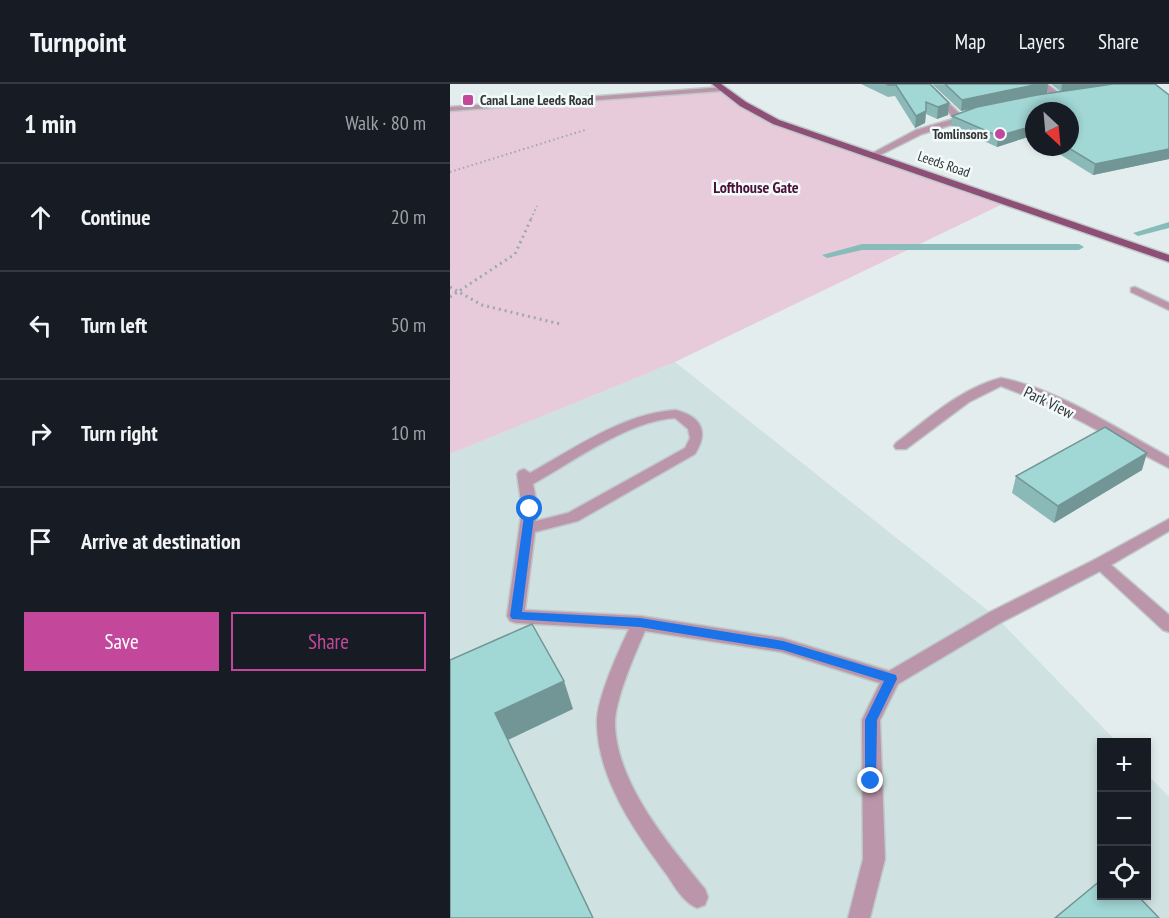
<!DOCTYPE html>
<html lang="en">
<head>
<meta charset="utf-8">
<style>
	:root { --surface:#171b24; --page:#242831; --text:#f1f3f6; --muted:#9ea1a6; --line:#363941; --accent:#c3489b }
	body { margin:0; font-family:"PT Sans Narrow",sans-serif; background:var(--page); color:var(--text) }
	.controls { position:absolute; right:18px; bottom:18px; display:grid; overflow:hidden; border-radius:0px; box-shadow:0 3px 9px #0003 }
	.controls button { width:54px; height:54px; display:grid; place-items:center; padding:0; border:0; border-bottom:2px solid var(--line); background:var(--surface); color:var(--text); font:30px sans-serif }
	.compass { position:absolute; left:575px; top:18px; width:54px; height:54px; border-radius:50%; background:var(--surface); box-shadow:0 3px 9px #0003; rotate:154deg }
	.stop { position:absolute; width:18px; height:18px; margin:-14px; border:4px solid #1a73e8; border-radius:50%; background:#fff }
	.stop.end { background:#1a73e8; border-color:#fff; box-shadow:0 2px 6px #0008 }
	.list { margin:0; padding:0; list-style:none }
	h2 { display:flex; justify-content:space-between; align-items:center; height:78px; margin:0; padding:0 24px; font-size:26px }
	h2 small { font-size:20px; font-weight:400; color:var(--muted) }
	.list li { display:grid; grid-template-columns:39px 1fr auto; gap:18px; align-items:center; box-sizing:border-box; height:108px; padding:0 24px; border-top:2px solid var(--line) }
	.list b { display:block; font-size:22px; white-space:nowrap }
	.list em { font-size:20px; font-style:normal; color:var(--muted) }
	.actions { display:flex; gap:12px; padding:18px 24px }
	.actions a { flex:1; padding:14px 0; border:2px solid var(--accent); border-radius:0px; text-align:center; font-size:21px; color:var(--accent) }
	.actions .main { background:var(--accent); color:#fff }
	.icon { flex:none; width:33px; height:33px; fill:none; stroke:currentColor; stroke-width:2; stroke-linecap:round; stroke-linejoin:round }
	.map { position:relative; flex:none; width:719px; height:834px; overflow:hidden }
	header { display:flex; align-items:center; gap:36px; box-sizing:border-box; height:84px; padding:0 30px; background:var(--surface); border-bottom:2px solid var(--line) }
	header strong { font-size:28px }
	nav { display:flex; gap:33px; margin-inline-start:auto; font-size:21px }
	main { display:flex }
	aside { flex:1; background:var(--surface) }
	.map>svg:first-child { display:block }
	.built { fill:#cfe1e0 }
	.green { fill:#e7cbdb }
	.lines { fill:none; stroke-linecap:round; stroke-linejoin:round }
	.stream { fill:#87bcba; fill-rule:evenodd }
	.service-casing { stroke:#c0c8c8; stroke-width:3 }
	.minor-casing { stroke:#c0c8c8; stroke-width:3 }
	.tertiary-casing { stroke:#c0c8c8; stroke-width:3 }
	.primary-casing { stroke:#c0c8c8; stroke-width:3 }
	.path-far1 { stroke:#a1a8a8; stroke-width:2; stroke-dasharray:1.5 3; stroke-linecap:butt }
	.path { stroke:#a1a8a8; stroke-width:3; stroke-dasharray:2 4; stroke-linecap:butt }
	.service { fill:#bb96ab; fill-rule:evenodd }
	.minor { fill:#bb96ab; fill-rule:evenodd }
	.tertiary { fill:#bb96ab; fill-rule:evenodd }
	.primary { fill:#8d4f76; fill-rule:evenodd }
	.wall { fill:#8ab9b7 }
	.shaded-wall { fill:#719695 }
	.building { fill:#a1d7d5; stroke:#719695; stroke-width:1.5 }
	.route { fill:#1a73e8 }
	.poi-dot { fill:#c3489b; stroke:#f2fbfa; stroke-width:2 }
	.labels { text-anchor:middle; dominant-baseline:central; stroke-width:5; stroke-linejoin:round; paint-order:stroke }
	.far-poi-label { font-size:14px; font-weight:bold; fill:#323535; stroke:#f2fbfa; text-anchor:start }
	.far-street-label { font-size:14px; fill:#323535; stroke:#f2fbfa }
	.far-quarter-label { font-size:16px; font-weight:bold; fill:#4b1139; stroke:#f2fbfa }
	.street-label { font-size:16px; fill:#323535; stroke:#f2fbfa }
</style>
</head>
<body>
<header>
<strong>Turnpoint</strong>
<nav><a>Map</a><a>Layers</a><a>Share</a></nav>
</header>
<main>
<aside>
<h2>1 min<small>Walk · 80 m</small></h2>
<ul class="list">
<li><svg class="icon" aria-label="ahead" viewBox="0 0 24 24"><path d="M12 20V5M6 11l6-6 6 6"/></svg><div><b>Continue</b></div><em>20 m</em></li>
<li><svg class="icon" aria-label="left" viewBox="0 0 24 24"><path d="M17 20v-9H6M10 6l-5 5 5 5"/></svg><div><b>Turn left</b></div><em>50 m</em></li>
<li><svg class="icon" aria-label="right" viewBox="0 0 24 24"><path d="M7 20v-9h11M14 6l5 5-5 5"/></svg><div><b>Turn right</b></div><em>10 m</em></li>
<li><svg class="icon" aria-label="arrive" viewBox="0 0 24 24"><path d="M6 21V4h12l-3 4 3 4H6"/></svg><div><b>Arrive at destination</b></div></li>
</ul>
<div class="actions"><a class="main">Save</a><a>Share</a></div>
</aside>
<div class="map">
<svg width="719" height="834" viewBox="0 0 719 834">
	<rect width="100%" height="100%" fill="#e4eded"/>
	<path class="built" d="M225,278L546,533L667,658H652V812H696L697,690L719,713V834H0V370Z"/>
	<path class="green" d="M271,5L326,38L557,118L225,278L0,370V25Z"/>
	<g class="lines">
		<g class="stream">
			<path d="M719,138V144L688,152L683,149Z"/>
			<path d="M412,160H629L634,163L629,166H412L377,174L372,171Z"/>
		</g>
		<g class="service-casing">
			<path id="service" d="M226,326C252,333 259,348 245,370L128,437L85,448L75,526L190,532L332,554L439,587L540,528L644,476H656L658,480L656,484L552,538L448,600L430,636L435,775L420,834H398L413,775L412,636L430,599L332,568L195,547C185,570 166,613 165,638C165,698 219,761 255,805L258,813L255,821L247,824C233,818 225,803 217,791C185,748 148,695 147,640C146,616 168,568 179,545L66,539L60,537L57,532L72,425L67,390L69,387L74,385L80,389C125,364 174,329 226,326ZM225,334L238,345L240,354L235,364L118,429L86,437L88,425L83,400C124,377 178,337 225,334Z"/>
		</g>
		<g class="minor-casing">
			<g id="minor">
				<path d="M471,0H479L512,32V36H506Z"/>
				<path d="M588,0H597L614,13L607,15Z"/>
				<path d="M685,203L719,219V226L681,208V204Z"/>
				<path d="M551,294C606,304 669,346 719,373V384L602,322L551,302L519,318L456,365H446L444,362L446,359C478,335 511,304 551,294Z"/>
				<path d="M719,435V447L661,481L719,531V548L713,546L642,480L644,476Z"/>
			</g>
		</g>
		<g class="tertiary-casing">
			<g id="tertiary">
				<path d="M274,3V7H271L0,27V23Z"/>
				<path d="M520,30H523V34L472,50L426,73L419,71L466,46Z"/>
			</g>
		</g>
		<g class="primary-casing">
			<path id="primary" d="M262,0H271L296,18L329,36L719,171V178L323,40L290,22Z"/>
		</g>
		<g class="path-far1">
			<path d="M0,88L135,46"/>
			<path d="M81,135L87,122"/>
		</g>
		<g class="path">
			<path d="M0,203L32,221L110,240"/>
			<path d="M0,213L65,170L82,133"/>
		</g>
		<use href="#service" class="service"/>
		<use href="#minor" class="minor"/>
		<use href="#tertiary" class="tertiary"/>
		<use href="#primary" class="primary"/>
	</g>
	<g class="wall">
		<path d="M411,0H480L499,19L498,31L487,35L476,30L475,39L465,44L445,12L438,13Z"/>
		<path d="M482,0H598L597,10L611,8L601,0H705L719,11V10V75L643,91L598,63H620L584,27V54L581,52L547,63L501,42L502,32L520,25L511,27Z"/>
		<path d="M692,386L604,439L562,409L566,392Z"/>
	</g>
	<g class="shaded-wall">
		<path d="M589,0H598L597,10L511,27L512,16Z"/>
		<path d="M612,0H679L611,8Z"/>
		<path d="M499,19L498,31L487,35L488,23Z"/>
		<path d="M476,27L475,39L465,44L466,32Z"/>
		<path d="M583,42L581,52L547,63L548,52Z"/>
		<path d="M719,65V75L643,91L645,80Z"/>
		<path d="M697,369L692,386L604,439L608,422Z"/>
		<path d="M114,597L123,625L56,657L45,629Z"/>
	</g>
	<g class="building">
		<path d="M436,0H480L499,19L488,23L476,18V27L466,32L446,1H439Z"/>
		<path d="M495,0H589L512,16Z"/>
		<path d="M663,0H705L719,11V65L645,80L617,63H620V27H584V43L583,42L548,52L502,32L527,23L587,11Z"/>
		<path d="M655,343L697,369L608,422L566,392Z"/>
		<path d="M82,540L114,597L45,629L143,834H0V576Z"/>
		<path d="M651,796V812H688L709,834H605Z"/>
	</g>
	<path class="route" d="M80,421L85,425L72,528L190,534L333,557L446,591L447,595L427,636L426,701H417L415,697V636L434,597L333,566L190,543L62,535L60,532L75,425Z"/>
	<g class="poi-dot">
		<rect x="12" y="10" width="12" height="12" rx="3"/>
		<circle cx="550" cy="50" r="6"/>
	</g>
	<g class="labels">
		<g class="far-poi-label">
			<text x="30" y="16">Canal Lane Leeds Road</text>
			<text x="538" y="50" text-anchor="end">Tomlinsons</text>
		</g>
		<g class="far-street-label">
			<text transform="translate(494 80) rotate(19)">Leeds Road</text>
		</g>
		<g class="far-quarter-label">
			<text x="306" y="103">Lofthouse Gate</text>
		</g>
		<g class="street-label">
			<text transform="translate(599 318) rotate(26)">Park View</text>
		</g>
	</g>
</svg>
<div class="controls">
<button>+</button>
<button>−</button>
<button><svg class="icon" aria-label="locate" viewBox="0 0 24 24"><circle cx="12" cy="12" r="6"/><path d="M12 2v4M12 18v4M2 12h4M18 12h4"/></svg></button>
</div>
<svg class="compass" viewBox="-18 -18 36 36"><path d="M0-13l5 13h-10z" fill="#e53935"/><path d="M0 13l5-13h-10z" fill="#9ea1a6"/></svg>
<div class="stop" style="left:80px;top:425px"></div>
<div class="stop end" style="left:421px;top:697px"></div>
</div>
</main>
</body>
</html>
